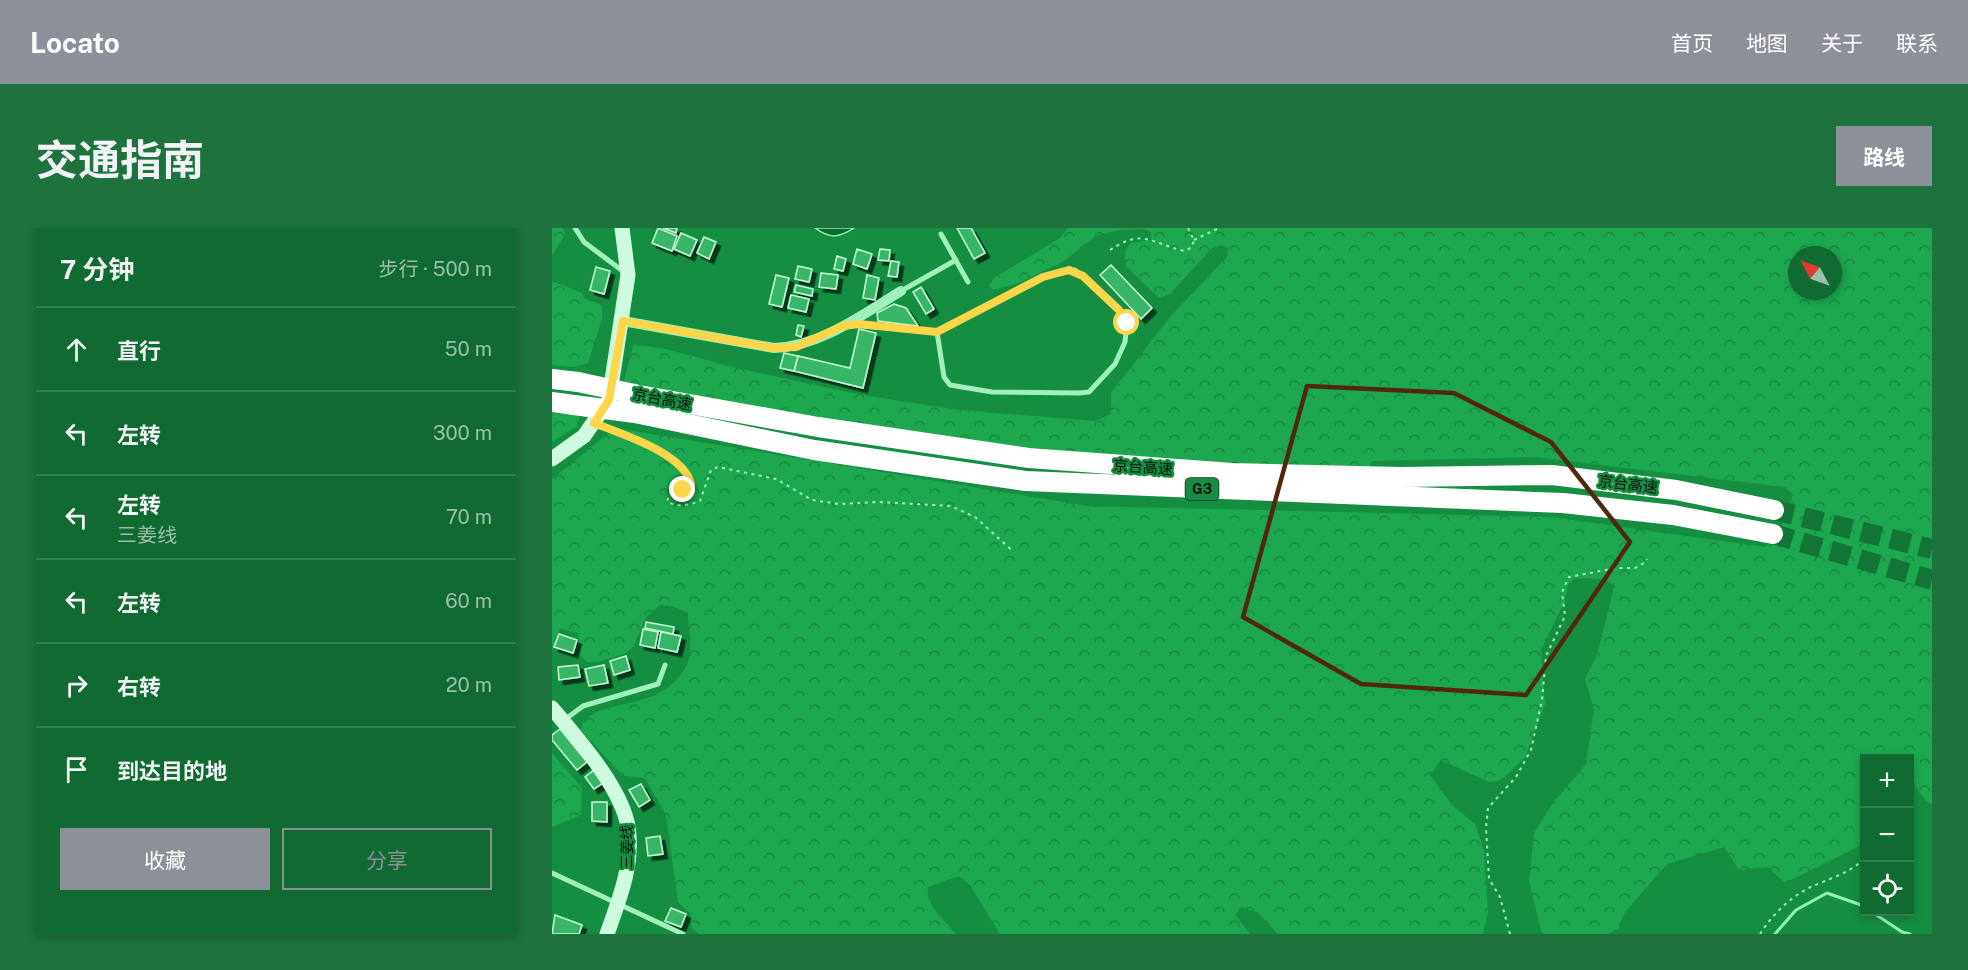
<!DOCTYPE html>
<html lang="zh">
<head>
<meta charset="utf-8">
<style>
	:root { --surface:#106a32; --page:#1e723e; --text:#f1f3f6; --muted:#9cbfac; --line:#307d4d; --accent:#8c9099 }
	body { margin:0; font-family:"Public Sans","Noto Sans SC",sans-serif; background:var(--page); color:var(--text) }
	.controls { position:absolute; right:18px; bottom:18px; display:grid; overflow:hidden; border-radius:0px; box-shadow:0 3px 9px #0003 }
	.controls button { width:54px; height:54px; display:grid; place-items:center; padding:0; border:0; border-bottom:2px solid var(--line); background:var(--surface); color:var(--text); font:30px sans-serif }
	.compass { position:absolute; left:1236px; top:18px; width:54px; height:54px; border-radius:50%; background:var(--surface); box-shadow:0 3px 9px #0003; rotate:311deg }
	.stop { position:absolute; width:18px; height:18px; margin:-14px; border:4px solid #ffd54a; border-radius:50%; background:#fff }
	.stop.end { background:#ffd54a; border-color:#fff; box-shadow:0 2px 6px #0008 }
	.list { margin:0; padding:0; list-style:none }
	h2 { display:flex; justify-content:space-between; align-items:center; height:78px; margin:0; padding:0 24px; font-size:26px }
	h2 small { font-size:20px; font-weight:400; color:var(--muted) }
	.list li { display:grid; grid-template-columns:39px 1fr auto; gap:18px; align-items:center; box-sizing:border-box; height:84px; padding:0 24px; border-top:2px solid var(--line) }
	.list b { display:block; font-size:22px; white-space:nowrap }
	.list p { margin:0; font-size:20px; white-space:nowrap; color:var(--muted) }
	.list em { font-size:20px; font-style:normal; color:var(--muted) }
	.actions { display:flex; gap:12px; padding:18px 24px }
	.actions a { flex:1; padding:14px 0; border:2px solid var(--accent); border-radius:0px; text-align:center; font-size:21px; color:var(--accent) }
	.actions .main { background:var(--accent); color:#fff }
	.icon { flex:none; width:33px; height:33px; fill:none; stroke:currentColor; stroke-width:2; stroke-linecap:round; stroke-linejoin:round }
	.map { position:relative; flex:none; width:1380px; height:706px; overflow:hidden; border-radius:0px }
	header { display:flex; align-items:center; gap:36px; box-sizing:border-box; height:84px; padding:0 30px; background:var(--accent); color:#fff }
	header strong { font-size:28px }
	nav { display:flex; gap:33px; margin-inline-start:auto; font-size:21px }
	.intro { display:flex; align-items:center; justify-content:space-between; box-sizing:border-box; height:144px; padding:0 36px }
	h1 { margin:0; font-size:42px }
	.button { padding:15px 27px; border-radius:0px; background:var(--accent); color:#fff; font-size:21px; font-weight:700 }
	main { display:flex; gap:36px; padding:0 36px }
	aside { flex:1; background:var(--surface); border-radius:0px; box-shadow:0 3px 9px #0003 }
	.map>svg:first-child { display:block }
	.forest { fill:url(#forest-crowns); fill-rule:evenodd }
	.water { fill:#0d6b31; stroke:#92f3b3; stroke-width:1.5 }
	.lines { fill:none; stroke-linecap:round; stroke-linejoin:round }
	.stream { stroke:#92f3b3; stroke-width:3 }
	.building { fill:#39b566; stroke:#c6fcd9; stroke-width:1.5; filter:url(#shadow) }
	.highway-tunnel { stroke:#147538; stroke-width:20; stroke-dasharray:20 10; stroke-linecap:butt }
	.path { stroke:#a0f0bd; stroke-width:2; stroke-dasharray:3 4.5; stroke-linecap:butt }
	.lane { stroke:#a0f0bd; stroke-width:5 }
	.street { stroke:#a0f0bd; stroke-width:10 }
	.secondary { stroke:#cefbdf; stroke-width:15 }
	.highway { stroke:#fff; stroke-width:20 }
	.highway-bridge { stroke:#fff; stroke-width:20 }
	.route { stroke:#ffd54a; stroke-width:8 }
	.marked { fill:none; stroke:#522710; stroke-width:4.5; stroke-linejoin:round }
	.labels { text-anchor:middle; dominant-baseline:central; stroke-width:5; stroke-linejoin:round; paint-order:stroke }
	.shield { fill:#158e42; stroke:#123620; stroke-width:1.5 }
	.shield-label { font-size:14px; font-weight:bold; fill:#111 }
	.street-label { font-size:15px; fill:#111; stroke:#158e42 }
</style>
</head>
<body>
<header>
<strong>Locato</strong>
<nav><a>首页</a><a>地图</a><a>关于</a><a>联系</a></nav>
</header>
<div class="intro"><h1>交通指南</h1><a class="button">路线</a></div>
<main>
<aside>
<h2>7 分钟<small>步行 · 500 m</small></h2>
<ul class="list">
<li><svg class="icon" aria-label="ahead" viewBox="0 0 24 24"><path d="M12 20V5M6 11l6-6 6 6"/></svg><div><b>直行</b></div><em>50 m</em></li>
<li><svg class="icon" aria-label="left" viewBox="0 0 24 24"><path d="M17 20v-9H6M10 6l-5 5 5 5"/></svg><div><b>左转</b></div><em>300 m</em></li>
<li><svg class="icon" aria-label="left" viewBox="0 0 24 24"><path d="M17 20v-9H6M10 6l-5 5 5 5"/></svg><div><b>左转</b><p>三姜线</p></div><em>70 m</em></li>
<li><svg class="icon" aria-label="left" viewBox="0 0 24 24"><path d="M17 20v-9H6M10 6l-5 5 5 5"/></svg><div><b>左转</b></div><em>60 m</em></li>
<li><svg class="icon" aria-label="right" viewBox="0 0 24 24"><path d="M7 20v-9h11M14 6l5 5-5 5"/></svg><div><b>右转</b></div><em>20 m</em></li>
<li><svg class="icon" aria-label="arrive" viewBox="0 0 24 24"><path d="M6 21V4h12l-3 4 3 4H6"/></svg><div><b>到达目的地</b></div></li>
</ul>
<div class="actions"><a class="main">收藏</a><a>分享</a></div>
</aside>
<div class="map">
<svg width="1380" height="706" viewBox="0 0 1380 706">
	<defs>
		<pattern id="forest-crowns" width="20" height="18" patternUnits="userSpaceOnUse" patternTransform="scale(1.5)"><rect width="20" height="18" fill="#1da84f"/><path d="M2 6a3 3 0 1 1 6 0M12 15a3 3 0 1 1 6 0" fill="none" stroke="#188740"/></pattern>
		<filter id="shadow"><feDropShadow dx="4.5" dy="4.5" stdDeviation="0" flood-color="#0009"/></filter>
	</defs>
	<rect width="100%" height="100%" fill="#158e42"/>
	<g class="forest">
		<path d="M0,0H11L13,6L0,28Z"/>
		<path d="M516,0H1380V577C1364,567 1358,548 1358,530H1312V616L1233,655L1216,639L1187,642L1172,619L1115,636L1073,684L1066,701L1055,706H992L989,703L977,653L982,605L1001,575L1034,536L1042,482L1033,451L1045,427L1062,359L1054,351L1023,350L1016,356L1013,373L989,422L993,476L973,529L953,549L946,553L937,554L889,532L878,547L900,577L923,596L932,623L936,684L931,706H726L705,684L689,679L683,687L698,706H448L418,657L407,648L376,659C373,679 393,690 403,706H147L140,700L138,685L126,674L114,587L93,550L71,548L29,502C38,464 115,491 137,431C141,419 136,398 136,385L120,378L108,377L94,389L82,418L74,425L46,434H34L29,428L26,405L8,401L0,422V251L63,200L536,278L999,289L1213,319L1223,313L1241,267L1233,259L982,229L820,233L815,243L632,235L393,211L78,159L72,154L81,117L110,120L184,140L310,167L407,182L543,193L559,186V165L618,89L675,29L676,20L669,17L660,20L618,66L607,70L574,38L573,23L579,15L599,12V4L592,1L569,2L545,7L512,33L467,55L441,62L437,58L442,50L508,10ZM1245,27H1281V63H1245Z"/>
		<path d="M0,53L30,65L33,71L50,77V91L36,135L22,139L0,137Z"/>
		<path d="M0,185L28,187L24,199L0,214Z"/>
		<path d="M0,525L30,560L29,587L0,599Z"/>
	</g>
	<path class="water" d="M263,0H302C287,10 278,11 263,0Z"/>
	<g class="lines">
		<g class="stream">
			<path d="M1320,684L1350,704L1358,706"/>
			<path d="M1223,706L1244,682L1275,665L1312,678"/>
		</g>
	</g>
	<g class="building">
		<path d="M106,0L125,8L120,23L100,15Z"/>
		<path d="M111,0H125L124,5Z"/>
		<path d="M405,0H419L433,25L422,31Z"/>
		<path d="M129,5L145,12L138,28L122,21Z"/>
		<path d="M152,9L164,14L157,31L145,25Z"/>
		<path d="M305,21L320,26L315,41L301,36Z"/>
		<path d="M328,21L338,22L337,33L326,32Z"/>
		<path d="M285,28L294,31L291,43L282,41Z"/>
		<path d="M339,33L347,34L345,49L336,48Z"/>
		<path d="M559,37L600,80L589,91L548,47Z"/>
		<path d="M246,38L260,41L257,54L243,51Z"/>
		<path d="M44,39L58,43L52,66L38,62Z"/>
		<path d="M269,45L286,47L284,61L267,59Z"/>
		<path d="M224,47L237,50L230,79L217,76Z"/>
		<path d="M315,47L327,50L323,72L311,70Z"/>
		<path d="M244,57L261,61L260,68L242,64Z"/>
		<path d="M369,59L382,81L374,86L361,64Z"/>
		<path d="M239,67L257,71L254,84L236,80Z"/>
		<path d="M342,76L354,80L366,98L326,93L325,85Z"/>
		<path d="M246,97L252,98L249,109L244,107Z"/>
		<path d="M307,101L324,105L311,160L242,143L246,128L298,140Z"/>
		<path d="M232,125L246,128L242,143L228,140Z"/>
		<path d="M94,394L122,399L121,406L93,400Z"/>
		<path d="M91,401L106,404L103,420L88,417Z"/>
		<path d="M109,404L129,408L125,424L106,420Z"/>
		<path d="M7,406L25,412L21,425L2,419Z"/>
		<path d="M74,428L78,442L62,447L58,433Z"/>
		<path d="M26,437L28,449L7,452L6,439Z"/>
		<path d="M52,437L56,455L37,458L33,441Z"/>
		<path d="M8,501L35,534L25,542L0,512V507Z"/>
		<path d="M42,542L51,555L42,561L33,549Z"/>
		<path d="M89,556L98,572L87,579L77,562Z"/>
		<path d="M40,574H55V594L40,593Z"/>
		<path d="M108,608L111,626L96,628L94,610Z"/>
		<path d="M119,680L134,686L129,699L113,693Z"/>
		<path d="M3,687L30,697L27,706H0Z"/>
	</g>
	<g class="lines">
		<g class="highway-tunnel">
			<path d="M1222,282L1380,321"/>
			<path d="M1221,306L1380,352"/>
		</g>
		<g class="path">
			<path d="M642,12L667,0"/>
			<path d="M558,22C591,0 598,15 633,23L640,19L642,12L636,0"/>
			<path d="M52,199C77,210 132,227 139,256L137,260L118,267L115,273C124,280 138,277 148,273L159,242L166,239L224,251L260,272L287,276L327,274L399,278L423,289L462,324"/>
			<path d="M958,706L948,669L937,651L934,600L936,580L964,549L979,522L990,472L994,428L1013,388L1010,364L1017,349L1064,340H1083L1092,335L1095,331"/>
			<path d="M1208,706C1220,687 1238,669 1259,659C1276,651 1298,645 1312,631"/>
		</g>
		<g class="lane">
			<path d="M23,0L32,14L72,44"/>
			<path d="M389,6L416,54"/>
			<path d="M349,63L404,32"/>
			<path d="M299,97L385,104L491,49L523,42L567,82L575,95L573,114L563,136L537,164L527,165L440,164L398,157L392,149L385,104"/>
			<path d="M11,493L31,478L106,456L113,437"/>
			<path d="M0,645L131,706"/>
		</g>
		<path class="street" d="M71,93L222,120C269,118 310,87 349,63"/>
		<g class="secondary">
			<path d="M0,231L32,208L57,172L76,47L70,0"/>
			<path d="M0,480C25,510 70,560 76,599C82,636 67,672 55,706"/>
		</g>
		<g class="highway">
			<path d="M0,151L26,154"/>
			<path d="M87,167L266,199L477,230L680,245L849,249L1000,247L1124,262L1222,282"/>
			<path d="M0,174L22,177"/>
			<path d="M83,185L262,222L474,253L1011,275L1121,287L1221,306"/>
		</g>
		<g class="highway-bridge">
			<path d="M26,154L87,167"/>
			<path d="M22,177L83,185"/>
		</g>
	</g>
	<g class="lines">
		<path class="route" d="M131,262L139,256C132,225 69,206 42,195L57,172L71,93L222,120L244,119L291,98L307,96L385,104L491,49L517,42L531,48L567,82L575,95"/>
	</g>
	<path class="marked" d="M755,158L902,165L999,214L1078,314L974,467L809,456L691,389Z"/>
	<g class="labels">
		<rect class="shield" x="633.5" y="250" width="33" height="22" rx="4.5"/>
		<g class="shield-label">
			<text x="650" y="261">G3</text>
		</g>
		<g class="street-label">
			<text transform="translate(110 171) rotate(11)">京台高速</text>
			<text transform="translate(591 239) rotate(4)">京台高速</text>
			<text transform="translate(1076 256) rotate(7)">京台高速</text>
			<text transform="translate(74 619) rotate(-90)">三姜线</text>
		</g>
	</g>
</svg>
<div class="controls">
<button>+</button>
<button>−</button>
<button><svg class="icon" aria-label="locate" viewBox="0 0 24 24"><circle cx="12" cy="12" r="6"/><path d="M12 2v4M12 18v4M2 12h4M18 12h4"/></svg></button>
</div>
<svg class="compass" viewBox="-18 -18 36 36"><path d="M0-13l5 13h-10z" fill="#e53935"/><path d="M0 13l5-13h-10z" fill="#9cbfac"/></svg>
<div class="stop" style="left:575px;top:95px"></div>
<div class="stop end" style="left:131px;top:262px"></div>
</div>
</main>
</body>
</html>
